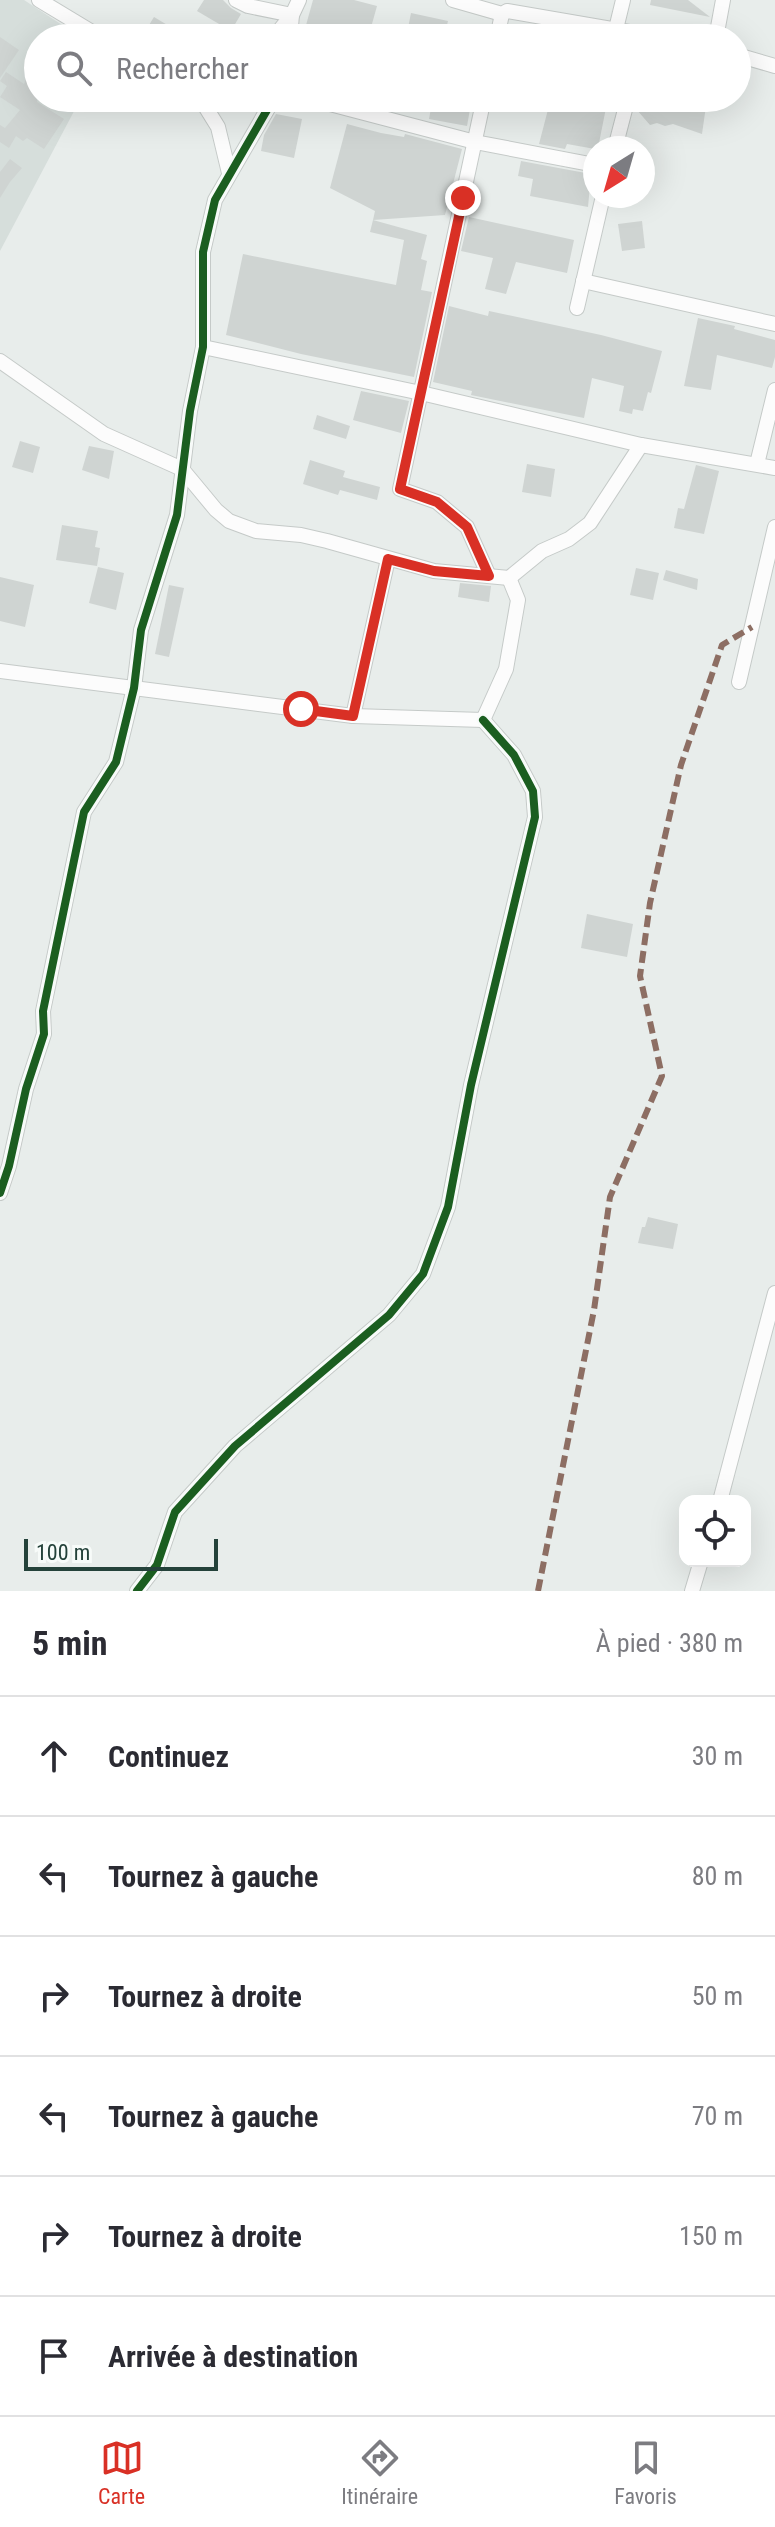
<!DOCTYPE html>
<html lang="fr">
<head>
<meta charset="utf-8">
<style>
	:root { --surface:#fff; --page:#f2f2f3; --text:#2b2b33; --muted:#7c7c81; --line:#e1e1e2; --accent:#d93025 }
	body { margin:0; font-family:"Roboto Condensed",sans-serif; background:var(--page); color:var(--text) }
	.controls { position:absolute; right:24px; bottom:24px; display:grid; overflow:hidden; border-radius:16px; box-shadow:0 8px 32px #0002 }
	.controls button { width:72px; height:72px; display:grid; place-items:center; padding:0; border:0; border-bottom:2px solid var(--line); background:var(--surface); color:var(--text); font:40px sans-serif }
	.compass { position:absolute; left:583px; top:136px; width:72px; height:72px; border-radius:50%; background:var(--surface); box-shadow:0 8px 32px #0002; rotate:217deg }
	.scale { position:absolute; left:24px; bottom:20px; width:194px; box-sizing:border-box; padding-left:8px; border:4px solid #24423a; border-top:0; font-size:22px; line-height:28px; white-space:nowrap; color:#24423a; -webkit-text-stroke:6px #f7fbf9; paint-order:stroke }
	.stop { position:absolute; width:24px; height:24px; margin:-18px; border:6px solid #d93025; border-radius:50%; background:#fff }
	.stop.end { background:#d93025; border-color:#fff; box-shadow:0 2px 8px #0008 }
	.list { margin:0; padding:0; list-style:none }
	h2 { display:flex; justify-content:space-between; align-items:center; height:104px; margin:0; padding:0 32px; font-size:34px }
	h2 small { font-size:26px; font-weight:400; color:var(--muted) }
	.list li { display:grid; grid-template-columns:52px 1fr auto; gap:24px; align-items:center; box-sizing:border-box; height:120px; padding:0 32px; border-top:2px solid var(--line) }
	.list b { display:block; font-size:30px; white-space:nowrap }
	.list em { font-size:26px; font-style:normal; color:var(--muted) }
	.icon { flex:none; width:44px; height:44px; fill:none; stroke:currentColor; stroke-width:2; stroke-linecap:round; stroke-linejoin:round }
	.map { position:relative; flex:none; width:775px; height:1591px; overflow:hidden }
	.search { position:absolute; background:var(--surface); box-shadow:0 8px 32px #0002; left:24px; right:24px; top:24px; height:88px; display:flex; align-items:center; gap:20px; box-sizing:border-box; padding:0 28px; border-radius:44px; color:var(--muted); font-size:30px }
	.sheet { height:824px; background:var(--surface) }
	nav { display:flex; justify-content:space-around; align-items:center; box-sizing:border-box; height:112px; border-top:2px solid var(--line); background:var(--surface); font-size:22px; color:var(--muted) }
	nav a { display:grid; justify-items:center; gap:4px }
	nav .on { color:var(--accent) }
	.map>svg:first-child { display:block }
	.built { fill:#d6dedb }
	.building { fill:#cfd4d2 }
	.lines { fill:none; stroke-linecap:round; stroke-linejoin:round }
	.street-casing { stroke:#c5cac8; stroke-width:16 }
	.street { stroke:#fcfcfc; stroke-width:14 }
	.quiet { stroke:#8d6e63; stroke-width:6; stroke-dasharray:12 6; stroke-linecap:butt }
	.cycleway-casing { stroke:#f7fbf9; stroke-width:13 }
	.cycleway { stroke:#1b5e20; stroke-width:8 }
	.route { stroke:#d93025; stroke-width:10 }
</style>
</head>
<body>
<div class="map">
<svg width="775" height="1591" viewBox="0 0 775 1591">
	<rect width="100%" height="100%" fill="#e8edeb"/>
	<path class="built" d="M0,0H24L82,38H38V98H81L0,251Z"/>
	<g class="building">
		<path d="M204,0H223L231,8L241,14L231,31L197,11Z"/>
		<path d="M313,0H354L377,6L368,38H310L303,36Z"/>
		<path d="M651,0H688L710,17L650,5Z"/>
		<path d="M411,13L448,21L444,38H406Z"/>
		<path d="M154,17L189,38H141Z"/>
		<path d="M0,37L19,50L0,78Z"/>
		<path d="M38,51L37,102L64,119L44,149L27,138L23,141L16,136L9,148L0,142V125L5,128L20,110L0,97L7,86L0,81L6,72L24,84Z"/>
		<path d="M433,98H472L467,126L429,119Z"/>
		<path d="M551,98H608L598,148L595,149L567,144L565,149L539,144Z"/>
		<path d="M640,98H678L706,106L702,134L673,124L665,126L657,123L650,125L637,110Z"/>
		<path d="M276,114L302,119L294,158L261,151L264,135Z"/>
		<path d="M347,124L381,133L404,137L405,134L462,149L445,215L373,220L375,211L330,188Z"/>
		<path d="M10,159L22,168L10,182L0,198V172Z"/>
		<path d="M521,161L591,174L588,207L530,196L533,179L518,176Z"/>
		<path d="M469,217L574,240L567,273L516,262L506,294L485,289L493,258L461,251Z"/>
		<path d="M373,220L427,235L421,259L427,261L421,290L432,292L414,377L301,354L226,335L243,254L396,285L404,240L370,232Z"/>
		<path d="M642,221L645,248L622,251L618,224Z"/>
		<path d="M449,306L488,316L489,311L601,335L662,351L651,393L648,392L643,411L633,409L632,414L619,411L624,386L592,378L584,418L471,395L472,391L433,382Z"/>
		<path d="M698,318L735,326L734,329L775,340V357L772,368L717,355L711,390L684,386Z"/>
		<path d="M361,391L409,401L401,433L353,420Z"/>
		<path d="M317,415L350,426L346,439L313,429Z"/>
		<path d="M20,441L40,447L33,473L12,467Z"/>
		<path d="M89,446L114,451L109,479L82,470Z"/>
		<path d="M310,460L345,471L343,477L380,487L377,500L340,490L338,495L303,484Z"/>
		<path d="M527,464L555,469L551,497L522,492Z"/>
		<path d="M696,465L719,471L704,534L674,528L678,508L684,509Z"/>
		<path d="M62,525L98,531L95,547L100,548L97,566L56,560Z"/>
		<path d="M98,567L124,573L116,610L89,603Z"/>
		<path d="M636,568L659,573L653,600L630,595Z"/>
		<path d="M666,570L698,579L697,590L663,580Z"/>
		<path d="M0,577L34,585L25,627L0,621Z"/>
		<path d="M460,583L491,586L489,602L458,597Z"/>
		<path d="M169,585L184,588L169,657L155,654Z"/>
		<path d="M587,914L633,924L627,957L581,948Z"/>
		<path d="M648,1217L678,1224L673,1249L638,1243L642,1227H645Z"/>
	</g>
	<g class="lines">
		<g class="street-casing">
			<g id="street">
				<path d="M39,0L102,38"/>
				<path d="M236,0L248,6L292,15L290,38"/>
				<path d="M453,0L502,14L507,11L664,38"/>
				<path d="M616,29L623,0"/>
				<path d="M273,38L292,15L299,0"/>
				<path d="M497,38L502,14"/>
				<path d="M716,38L723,0"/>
				<path d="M737,55L775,66"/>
				<path d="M200,98L218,127L229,173"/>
				<path d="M307,98L475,142L595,165"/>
				<path d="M484,98L400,489L437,502L467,527L489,576"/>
				<path d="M615,148L628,98"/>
				<path d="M583,281L775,324"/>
				<path d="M577,308L603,196"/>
				<path d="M203,347L421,393L641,445L775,468"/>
				<path d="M0,361L104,434L182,469L216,510L229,521L256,531L301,535L327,541L434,571L509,578L542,551L569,539L590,523L641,445"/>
				<path d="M757,464L775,390"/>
				<path d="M0,671L353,716L483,720L506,669L518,600L509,578"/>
				<path d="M739,682L775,527"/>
				<path d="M353,716L388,559"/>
				<path d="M0,1193L9,1166L26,1089L44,1034L43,1011L84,812L116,762L134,688L141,630L177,515L190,411L203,347V252L215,200L274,98"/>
				<path d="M720,1501L775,1293"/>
				<path d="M137,1591L157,1565L175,1512L235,1446L389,1315L423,1274L448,1207L471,1085L535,817L533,791L514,755L483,720"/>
				<path d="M692,1591L701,1561"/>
			</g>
		</g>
		<use href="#street" class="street"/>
		<path class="quiet" d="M538,1591L594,1310L610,1197L662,1076L640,976L650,903L681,765L722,645L752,627"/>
		<g class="cycleway-casing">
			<g id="cycleway">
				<path d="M0,1193L9,1166L26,1089L44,1034L43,1011L84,812L116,762L134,688L141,630L177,515L190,411L203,347V252L215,200L274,98"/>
				<path d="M137,1591L157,1565L175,1512L235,1446L389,1315L423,1274L448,1207L471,1085L535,817L533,791L514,755L483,720"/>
			</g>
		</g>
		<use href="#cycleway" class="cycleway"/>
	</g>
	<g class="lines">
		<path class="route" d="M301,709L353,716L388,559L434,571L489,576L467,527L437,502L400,489L463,198"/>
	</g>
</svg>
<div class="controls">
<button><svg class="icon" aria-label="locate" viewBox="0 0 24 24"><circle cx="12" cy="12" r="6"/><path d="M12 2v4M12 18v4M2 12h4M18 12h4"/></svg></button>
</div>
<svg class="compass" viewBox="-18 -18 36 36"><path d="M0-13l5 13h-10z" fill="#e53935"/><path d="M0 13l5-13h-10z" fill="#7c7c81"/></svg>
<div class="scale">100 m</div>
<div class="stop" style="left:301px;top:709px"></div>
<div class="stop end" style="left:463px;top:198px"></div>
<div class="search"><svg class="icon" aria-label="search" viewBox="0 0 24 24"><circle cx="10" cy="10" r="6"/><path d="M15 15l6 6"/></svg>Rechercher</div>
</div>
<section class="sheet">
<h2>5 min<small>À pied · 380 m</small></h2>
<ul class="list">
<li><svg class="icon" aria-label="ahead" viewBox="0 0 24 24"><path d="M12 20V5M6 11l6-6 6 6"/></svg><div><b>Continuez</b></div><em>30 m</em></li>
<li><svg class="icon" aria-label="left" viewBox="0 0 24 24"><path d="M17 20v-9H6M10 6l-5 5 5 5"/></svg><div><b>Tournez à gauche</b></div><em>80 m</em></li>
<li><svg class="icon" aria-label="right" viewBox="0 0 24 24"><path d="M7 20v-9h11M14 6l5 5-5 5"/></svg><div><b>Tournez à droite</b></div><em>50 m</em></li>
<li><svg class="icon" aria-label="left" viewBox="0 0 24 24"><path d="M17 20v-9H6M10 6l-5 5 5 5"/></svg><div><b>Tournez à gauche</b></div><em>70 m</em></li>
<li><svg class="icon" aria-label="right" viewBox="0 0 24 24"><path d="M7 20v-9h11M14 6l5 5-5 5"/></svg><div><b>Tournez à droite</b></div><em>150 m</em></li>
<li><svg class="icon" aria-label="arrive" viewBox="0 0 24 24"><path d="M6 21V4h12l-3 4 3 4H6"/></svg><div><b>Arrivée à destination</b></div></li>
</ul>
</section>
<nav>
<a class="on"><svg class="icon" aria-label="map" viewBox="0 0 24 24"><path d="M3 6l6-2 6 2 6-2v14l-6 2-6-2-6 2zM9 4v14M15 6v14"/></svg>Carte</a>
<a><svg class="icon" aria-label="directions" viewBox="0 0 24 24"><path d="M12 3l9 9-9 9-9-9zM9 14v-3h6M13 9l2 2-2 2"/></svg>Itinéraire</a>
<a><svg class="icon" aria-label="saved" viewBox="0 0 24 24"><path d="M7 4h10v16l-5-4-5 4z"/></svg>Favoris</a>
</nav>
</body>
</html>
